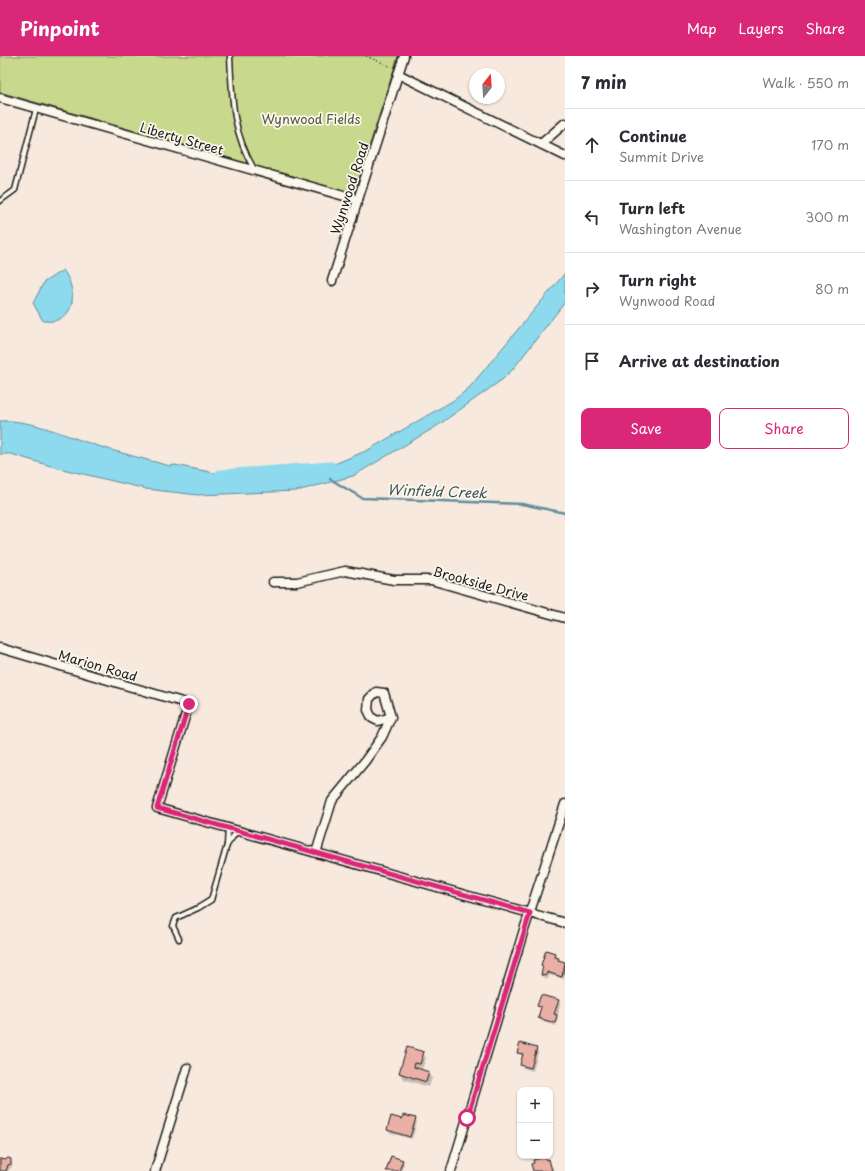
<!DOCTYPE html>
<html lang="en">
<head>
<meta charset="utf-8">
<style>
	:root { --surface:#fff; --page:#f7f7f7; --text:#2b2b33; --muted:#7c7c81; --line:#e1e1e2; --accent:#db2777 }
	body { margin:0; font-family:"Playpen Sans",sans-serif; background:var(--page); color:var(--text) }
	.controls { position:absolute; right:12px; bottom:12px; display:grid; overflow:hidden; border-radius:8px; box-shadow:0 1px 3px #0004 }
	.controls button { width:36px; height:36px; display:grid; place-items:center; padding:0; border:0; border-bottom:1px solid var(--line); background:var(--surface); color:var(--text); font:20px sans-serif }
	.compass { position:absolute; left:469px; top:12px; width:36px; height:36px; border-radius:50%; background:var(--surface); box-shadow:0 1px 3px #0004; rotate:17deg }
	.stop { position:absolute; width:12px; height:12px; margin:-9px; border:3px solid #db2777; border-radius:50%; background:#fff }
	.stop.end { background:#db2777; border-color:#fff; box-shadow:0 1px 4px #0008 }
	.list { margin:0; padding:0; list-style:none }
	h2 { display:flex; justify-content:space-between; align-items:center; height:52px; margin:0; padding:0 16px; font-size:17px }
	h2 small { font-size:13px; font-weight:400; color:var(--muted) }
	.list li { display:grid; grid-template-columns:26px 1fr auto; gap:12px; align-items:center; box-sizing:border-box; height:72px; padding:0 16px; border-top:1px solid var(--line) }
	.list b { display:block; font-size:15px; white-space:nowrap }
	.list p { margin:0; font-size:13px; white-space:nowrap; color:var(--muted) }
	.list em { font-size:13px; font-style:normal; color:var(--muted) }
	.actions { display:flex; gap:8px; padding:12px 16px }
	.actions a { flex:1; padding:9px 0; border:1px solid var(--accent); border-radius:8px; text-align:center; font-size:14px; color:var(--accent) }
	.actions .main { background:var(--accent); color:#fff }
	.icon { flex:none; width:22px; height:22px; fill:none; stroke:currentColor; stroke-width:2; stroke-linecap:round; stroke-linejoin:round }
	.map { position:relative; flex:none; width:565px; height:1115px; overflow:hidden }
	header { display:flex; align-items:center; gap:24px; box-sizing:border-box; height:56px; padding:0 20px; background:var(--accent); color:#fff }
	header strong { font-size:19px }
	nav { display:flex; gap:22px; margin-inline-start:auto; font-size:14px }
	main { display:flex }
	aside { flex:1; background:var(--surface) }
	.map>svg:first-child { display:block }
	.green { fill:#c8d98d; stroke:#727a54 }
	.water { fill:#8dd9ed; stroke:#608d99 }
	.shadow { fill:#0003 }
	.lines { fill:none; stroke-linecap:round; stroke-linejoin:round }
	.stream { stroke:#608d99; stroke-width:2.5 }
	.river { stroke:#8dd9ed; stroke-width:15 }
	.building { fill:#eab0a5; stroke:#1c1c1c }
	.lane-casing { stroke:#1c1c1c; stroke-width:7 }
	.street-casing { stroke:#1c1c1c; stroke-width:11 }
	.path { stroke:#1c1c1c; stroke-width:1.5; stroke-dasharray:1 3; stroke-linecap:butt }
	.lane { stroke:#fbf7ec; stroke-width:4 }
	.street { stroke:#fbf7ec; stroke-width:8 }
	.route { stroke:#db2777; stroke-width:5 }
	.labels { text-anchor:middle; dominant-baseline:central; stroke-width:3.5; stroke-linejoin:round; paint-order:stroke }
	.park-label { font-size:13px; fill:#50553e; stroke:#fbf7ec }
	.street-label { font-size:13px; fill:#1c1c1c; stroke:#fbf7ec }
	.water-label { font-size:14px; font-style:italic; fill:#3e555b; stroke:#fbf7ec }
</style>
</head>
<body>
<header>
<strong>Pinpoint</strong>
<nav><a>Map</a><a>Layers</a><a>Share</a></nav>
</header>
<main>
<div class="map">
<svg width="565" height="1115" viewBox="0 0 565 1115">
	<rect width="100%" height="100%" fill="#f8e9de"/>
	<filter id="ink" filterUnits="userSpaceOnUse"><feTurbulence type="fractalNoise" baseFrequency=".025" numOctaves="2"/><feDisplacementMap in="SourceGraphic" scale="8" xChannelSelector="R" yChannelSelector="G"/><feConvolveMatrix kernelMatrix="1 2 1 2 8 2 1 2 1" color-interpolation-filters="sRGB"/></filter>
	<g filter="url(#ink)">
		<path class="green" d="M0,0H398L354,138L0,36Z"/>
		<g class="water">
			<path d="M63,214C79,235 76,269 43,265L33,247L44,226Z"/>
			<path d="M565,217V246L513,313L503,323L437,370L353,420L297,435L198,439L146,433L54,411L11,398H0V365C31,363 66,380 95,389C120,397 145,403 170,410L175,409L220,418L268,423L302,417L332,409L368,394L454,344L469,332Z"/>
		</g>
		<g class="shadow">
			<path d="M554,898L560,906L565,907L564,923L549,919L548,923L544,922L542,918L544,912L542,909Z"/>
			<path d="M558,945L560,948L556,970L541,965L539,962L541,953L539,950Z"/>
			<path d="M408,992L423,997L426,1002L422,1013L418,1011L417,1014L429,1017L432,1022L429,1031L403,1023L400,1017Z"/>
			<path d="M536,993L538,996L533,1015L523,1012L521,1008L523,1001L518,996Z"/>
			<path d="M415,1063L417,1066L412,1083L390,1077L388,1074L402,1064Z"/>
			<path d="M0,1102L5,1105L10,1104L13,1109L8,1115H0Z"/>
			<path d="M545,1102L549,1104L554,1115H534Z"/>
			<path d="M402,1104L404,1108L401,1115H388Z"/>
		</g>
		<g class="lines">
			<path class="stream" d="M330,423L362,442L522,448L565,457"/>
			<path class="river" d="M221,421L331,413"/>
		</g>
		<g class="building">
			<path d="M546,894L555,897L554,901L559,902L558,904L565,906L562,921L547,916L546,920L541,919L543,910L541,909Z"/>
			<path d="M541,939L559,944L554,958L557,959L555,967L538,962L541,951L537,950Z"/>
			<path d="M520,987L537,992L531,1012L520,1009L523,998L517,997Z"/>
			<path d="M407,991L424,996L420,1008L415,1007L414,1011L429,1016L426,1026L399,1017Z"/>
			<path d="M403,1059L416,1062L410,1081L387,1074L391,1060L402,1063Z"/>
			<path d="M391,1100L403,1104L399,1115H386Z"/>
			<path d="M546,1101V1104L549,1103L552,1115H533L531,1108L534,1107L533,1104Z"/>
			<path d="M8,1102L11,1103V1108L8,1109L6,1115H0V1103L5,1104Z"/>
		</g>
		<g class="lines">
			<g class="lane-casing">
				<g id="lane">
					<path d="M230,0C232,42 232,76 254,113"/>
					<path d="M0,145L15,134L36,53"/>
					<path d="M227,789L228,772"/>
					<path d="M179,883L173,870L176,862L198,852L211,844L227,789L237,775"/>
				</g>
			</g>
			<g class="street-casing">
				<g id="street">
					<path d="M398,18L565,100"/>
					<path d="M0,42L358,144"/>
					<path d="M541,88L565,67"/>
					<path d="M332,225L404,0"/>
					<path d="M273,526H297L345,515L394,524H431L565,562"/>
					<path d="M0,592L189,648L157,752L565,867"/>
					<path d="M316,797L332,745L365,705L382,681L391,661L384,637L376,636L369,643L368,654L372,662L378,665L391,661"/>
					<path d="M155,1115L187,1012"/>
					<path d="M451,1115L523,877L565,748"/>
				</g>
			</g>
			<path class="path" d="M366,0L392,11"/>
			<use href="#lane" class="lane"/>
			<use href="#street" class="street"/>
		</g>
	</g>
	<g class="lines" filter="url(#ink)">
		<path class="route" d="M189,648L157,752L530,857L467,1062"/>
	</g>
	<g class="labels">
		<g class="park-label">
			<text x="311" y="62">Wynwood Fields</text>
		</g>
		<g class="street-label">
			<text transform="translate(182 82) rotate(16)">Liberty Street</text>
			<text transform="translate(349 132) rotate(-72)">Wynwood Road</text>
			<text transform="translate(481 527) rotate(15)">Brookside Drive</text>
			<text transform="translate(98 609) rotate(16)">Marion Road</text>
		</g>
		<g class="water-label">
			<text transform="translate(437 435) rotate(2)">Winfield Creek</text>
		</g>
	</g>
</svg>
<div class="controls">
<button>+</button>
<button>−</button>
</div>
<svg class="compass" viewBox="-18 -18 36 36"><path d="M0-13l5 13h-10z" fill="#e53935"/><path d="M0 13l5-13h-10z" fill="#7c7c81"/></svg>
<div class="stop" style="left:467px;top:1062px"></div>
<div class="stop end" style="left:189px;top:648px"></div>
</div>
<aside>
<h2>7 min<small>Walk · 550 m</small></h2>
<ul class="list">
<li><svg class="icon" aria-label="ahead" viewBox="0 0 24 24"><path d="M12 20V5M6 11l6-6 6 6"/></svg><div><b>Continue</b><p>Summit Drive</p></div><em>170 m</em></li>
<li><svg class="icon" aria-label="left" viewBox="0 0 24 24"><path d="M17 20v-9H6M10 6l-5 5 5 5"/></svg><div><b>Turn left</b><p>Washington Avenue</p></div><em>300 m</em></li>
<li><svg class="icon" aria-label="right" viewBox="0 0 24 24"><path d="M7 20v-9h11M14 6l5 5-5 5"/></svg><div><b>Turn right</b><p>Wynwood Road</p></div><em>80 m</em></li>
<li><svg class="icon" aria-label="arrive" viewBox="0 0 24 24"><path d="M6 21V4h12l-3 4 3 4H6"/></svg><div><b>Arrive at destination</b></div></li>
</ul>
<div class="actions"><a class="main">Save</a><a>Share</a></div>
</aside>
</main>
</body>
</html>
